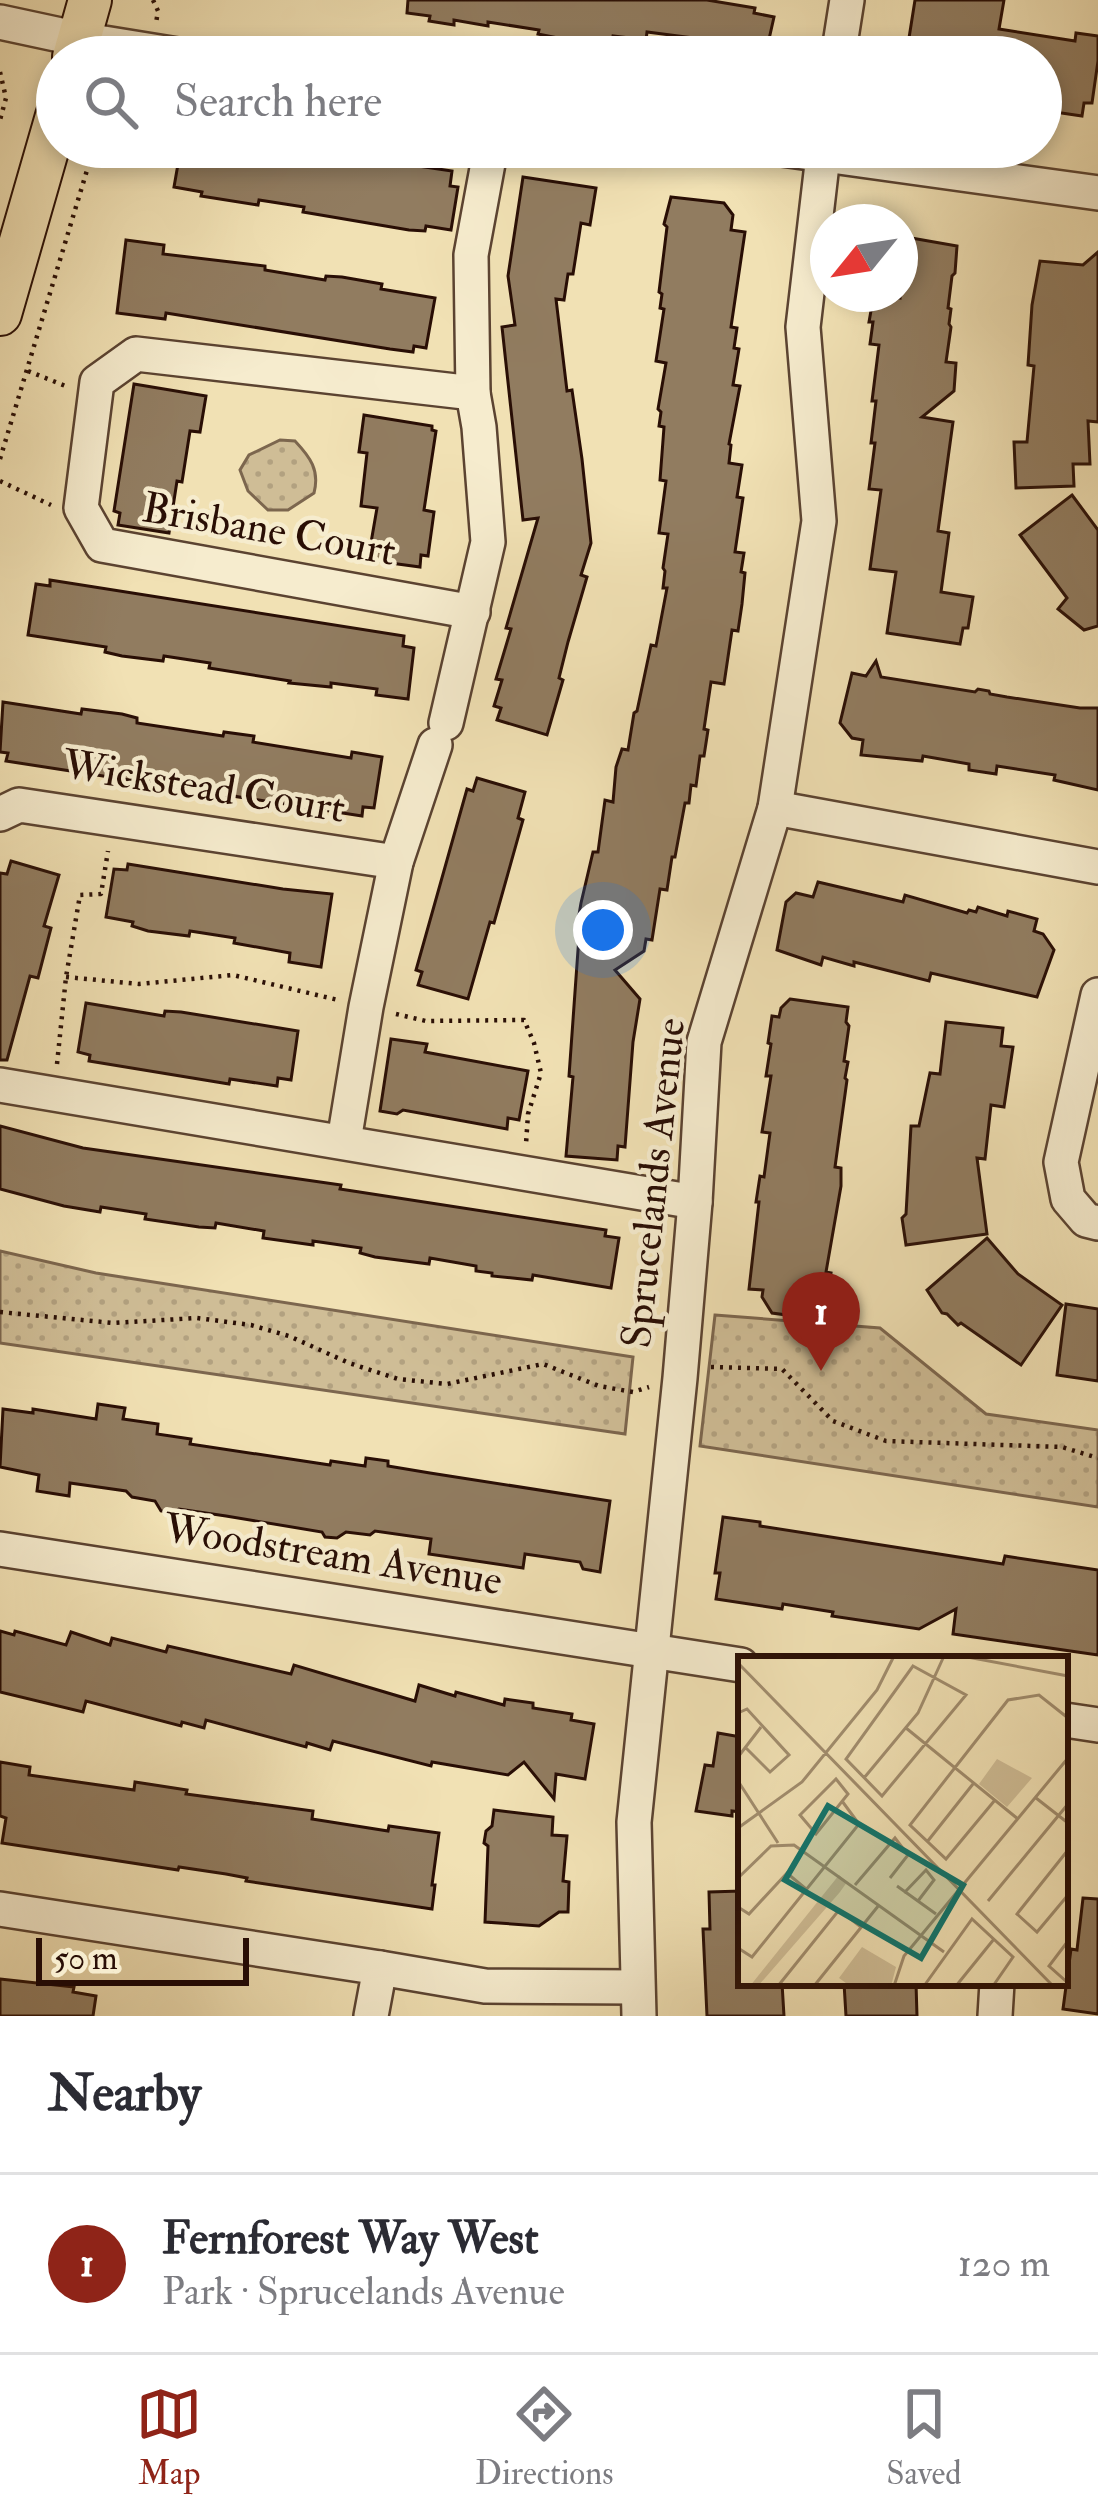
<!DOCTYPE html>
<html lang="en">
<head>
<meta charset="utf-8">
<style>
	:root { --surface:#fff; --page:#f7f7f7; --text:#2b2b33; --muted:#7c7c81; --line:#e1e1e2; --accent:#8f2418 }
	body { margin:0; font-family:"IM FELL Double Pica",serif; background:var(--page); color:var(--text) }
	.compass { position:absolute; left:810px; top:204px; width:108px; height:108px; border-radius:50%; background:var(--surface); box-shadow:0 6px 18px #0003; rotate:240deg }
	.scale { position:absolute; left:36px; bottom:30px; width:213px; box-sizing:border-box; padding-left:12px; border:6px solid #290e05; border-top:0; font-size:33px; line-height:42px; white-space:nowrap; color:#290e05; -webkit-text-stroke:9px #f6ecce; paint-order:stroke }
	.you { position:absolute; left:603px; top:930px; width:42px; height:42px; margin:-30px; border:9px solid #fff; border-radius:50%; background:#1a73e8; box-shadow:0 0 0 18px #1a73e833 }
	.badge { display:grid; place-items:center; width:78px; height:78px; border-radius:50%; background:var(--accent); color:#fff; font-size:39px; font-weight:700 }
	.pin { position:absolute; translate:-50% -99px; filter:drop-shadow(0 3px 6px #0008) }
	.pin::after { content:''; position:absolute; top:63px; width:42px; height:36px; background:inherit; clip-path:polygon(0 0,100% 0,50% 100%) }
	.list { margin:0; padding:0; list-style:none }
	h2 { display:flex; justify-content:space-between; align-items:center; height:156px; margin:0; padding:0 48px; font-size:51px }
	h2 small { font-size:39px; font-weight:400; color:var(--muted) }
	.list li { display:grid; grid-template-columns:78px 1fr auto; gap:36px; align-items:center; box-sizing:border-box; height:180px; padding:0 48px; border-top:3px solid var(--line) }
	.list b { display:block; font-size:45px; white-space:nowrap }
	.list p { margin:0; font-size:39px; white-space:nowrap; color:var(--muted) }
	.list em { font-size:39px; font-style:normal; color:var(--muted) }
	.icon { flex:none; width:66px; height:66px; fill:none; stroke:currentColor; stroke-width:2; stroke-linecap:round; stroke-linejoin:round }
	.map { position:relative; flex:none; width:1098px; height:2016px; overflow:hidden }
	.search { position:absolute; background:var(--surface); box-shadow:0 6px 18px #0003; left:36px; right:36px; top:36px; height:132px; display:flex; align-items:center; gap:30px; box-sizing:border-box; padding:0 42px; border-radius:66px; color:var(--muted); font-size:45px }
	.sheet { height:336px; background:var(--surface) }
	nav { display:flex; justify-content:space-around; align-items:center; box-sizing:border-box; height:168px; border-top:3px solid var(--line); background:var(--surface); font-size:33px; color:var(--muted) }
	nav a { display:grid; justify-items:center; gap:6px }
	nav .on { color:var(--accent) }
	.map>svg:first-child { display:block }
	.park { fill:url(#park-dots); stroke:#7c664e; stroke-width:3 }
	.building { fill:#917c60; stroke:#290e05; stroke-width:3 }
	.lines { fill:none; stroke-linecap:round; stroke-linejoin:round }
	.minor-casing { stroke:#5b4331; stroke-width:38 }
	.major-casing { stroke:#290e05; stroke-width:46 }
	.path { stroke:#290e05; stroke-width:4.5; stroke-dasharray:3 6; stroke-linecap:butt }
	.minor { stroke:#f6ecce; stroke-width:33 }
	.major { stroke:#f1e1b4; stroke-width:42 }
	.labels { text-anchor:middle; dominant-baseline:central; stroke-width:9; stroke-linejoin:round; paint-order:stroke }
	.street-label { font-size:42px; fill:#290e05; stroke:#f6ecce }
	.inset-road { fill:none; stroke:#a18d6e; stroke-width:3 }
	.view { fill:#0f766e; fill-opacity:0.15; stroke:#0f766e; stroke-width:6 }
	.inset-edge { fill:none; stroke:#290e05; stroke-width:6 }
</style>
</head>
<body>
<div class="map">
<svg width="1098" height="2016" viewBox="0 0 1098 2016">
	<defs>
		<pattern id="park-dots" width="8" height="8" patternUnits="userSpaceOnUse" patternTransform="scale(3)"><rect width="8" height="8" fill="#cfbd96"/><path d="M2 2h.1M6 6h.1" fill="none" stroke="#b2a180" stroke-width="1.8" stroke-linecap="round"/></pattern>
	</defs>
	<rect width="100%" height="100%" fill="#f1e1b4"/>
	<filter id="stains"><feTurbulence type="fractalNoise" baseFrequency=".00167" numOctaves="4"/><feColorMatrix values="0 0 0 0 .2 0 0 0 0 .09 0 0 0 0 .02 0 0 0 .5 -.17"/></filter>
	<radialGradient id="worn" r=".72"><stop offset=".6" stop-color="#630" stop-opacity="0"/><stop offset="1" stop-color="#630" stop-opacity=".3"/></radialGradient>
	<g class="park">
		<path d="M280,440L295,441C310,457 320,470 314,493L288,510H268L248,491L240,470L249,455Z"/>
		<path d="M0,1251L96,1273L633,1357L625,1434L0,1343Z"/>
		<path d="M715,1315L880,1328L986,1414L1098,1430V1507L700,1446Z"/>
	</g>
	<g class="building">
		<path d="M408,0H707L755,8L754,13L774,17L765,57H692L694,38L647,32L646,40L613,36L611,46L608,48L538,34L539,30L488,22V26L454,20V25L429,21L430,16L407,13Z"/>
		<path d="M915,0H1004L999,29L1075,41L1076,33L1098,36V61L1092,103H1084L1082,116L1041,110V57H906Z"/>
		<path d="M181,147H289L452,171L450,186L458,187L451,230L426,226L425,231L409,230L303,212L304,207L259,200L258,205L201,196L202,192L174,187Z"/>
		<path d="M523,177L596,188L590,225L581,223L573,274H568L564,300L556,299L567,391L572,390L582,459L591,543L581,575L587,577L568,642L559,678L563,680L547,735L497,720L501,708L494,706L502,680L496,679L511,629L506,628L538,518L523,520L502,327L515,325L508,276Z"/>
		<path d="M671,197L724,203L733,215L731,230L745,232L731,327L737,328L734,348L739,349L733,385L740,386L729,444L731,445L729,463L742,465L737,497L743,498L735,552L744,553L741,572L745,573L742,604L738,631L732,630L724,684L711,682L704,729L708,730L704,756H700L696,786L691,785L689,803H685L675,857H672L667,890L660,889L652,940L646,939L644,951L615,970L640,999L633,1042L625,1147L618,1146L617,1160L566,1156L573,1077L569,1076L579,936L576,932L581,903L593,852H598L605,800L613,802L616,767L622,749L628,750L634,713L637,711L651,645L656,646L667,588H663L665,571L663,568L668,534L659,533L666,481L660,480L664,427L659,426L661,412L658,409L666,363L656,361L664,309L660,308L662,294L659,292L667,227L664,224Z"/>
		<path d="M900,236L957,246L955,273L952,276L948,308L951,309L949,324L951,327L946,362L956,363L954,391L922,417L953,422L938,531L949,533L941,592L973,597L968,628H963L960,644L887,633L896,572L870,569L881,490L869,489L875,443H871L876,401H872L879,345L870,344L873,322H869L874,294L900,298Z"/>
		<path d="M126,240L164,245L163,254L265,266V270L325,280L326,276L342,277L382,284L381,289L435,298L426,348L414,346L413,352L390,349L166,313L165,319L117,313Z"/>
		<path d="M1098,252V422L1088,421L1090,464H1073L1074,486L1016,488L1014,442H1027L1034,366L1028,365L1032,305L1040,261L1083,265Z"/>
		<path d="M134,384L206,396L200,432L190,431L182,482L177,481L169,533L118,525L120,513L114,511Z"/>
		<path d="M364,415L432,426V430L436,431L424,510L434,512L428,556L421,555L420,567L368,560L377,508L361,506L367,453L359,452Z"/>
		<path d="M1072,495L1098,530V626L1084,630L1058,609L1067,598L1020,535Z"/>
		<path d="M50,580L404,636L403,646L414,648L408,699L376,695L377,689L331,683V687L289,683L290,681L209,668L210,663L164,656L163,661L122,656L105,652L106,647L28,635L36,584L50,586Z"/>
		<path d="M876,661L881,677L975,692L978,689L989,691L990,694L1007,697L1080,708H1098V790L1054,780L1055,775L997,766L996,774L969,770V764L923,756L922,761L861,755L863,740L852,738L840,723L852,673L866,676Z"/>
		<path d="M3,702L81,714L82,709L122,714L137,718V723L223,736L224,732L254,736L253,742L351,758L352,752L382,757L374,808L363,807L362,816L6,761L8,753L0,752Z"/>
		<path d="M477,778L525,792L518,818L523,820L494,923L490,922L468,999L418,985L422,972L416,970L467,789L473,791Z"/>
		<path d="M11,861L59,875L44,926L51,928L38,978L30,976L7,1060H0V873L7,874Z"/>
		<path d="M128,864L283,889L332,894L321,967L289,962L290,953L234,943L235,938L190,931L189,936L148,931L132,926L133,922L106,917L114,869L127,870Z"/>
		<path d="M818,882L903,902L905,895L967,913L969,910L976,912L978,907L1007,916L1008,911L1037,919L1034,931L1043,934L1054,950L1037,997L931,973L929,981L854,962V966L823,957L821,965L777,950L786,902L796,893L813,897Z"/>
		<path d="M790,999L848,1007L846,1022L849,1026L844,1061L848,1062L845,1078L847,1080L835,1167L841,1168V1186L826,1272L831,1273L828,1290L838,1300L825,1306L824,1320L772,1313L762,1297L763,1290L749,1289L759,1202H756L760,1176L764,1177L770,1133L762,1132L771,1076H766L771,1044L768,1043L772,1016L779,1017L781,1008Z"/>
		<path d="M86,1003L164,1016L165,1011L181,1012L298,1031L291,1080L278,1078L277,1086L230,1079L229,1084L89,1061L90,1055L78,1052Z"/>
		<path d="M946,1022L1003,1028L1001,1046L1013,1047L1004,1107L991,1105L985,1159L977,1158L987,1234L906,1245L902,1218L906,1214L911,1126H919L930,1073L940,1074Z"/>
		<path d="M391,1039L427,1044L425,1052L528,1071L519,1120L508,1118L507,1129L403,1110L397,1114L380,1111Z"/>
		<path d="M0,1126L83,1148L341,1185L340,1189L606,1230L605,1236L619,1238L611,1288L533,1275L532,1280L492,1276V1273L476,1271V1266L430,1258L429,1264L375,1257L360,1253L361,1248L313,1241V1245L263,1238L264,1231L216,1223L215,1228L199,1227L145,1219L146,1214L101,1207L100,1212L64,1206L0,1189Z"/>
		<path d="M987,1238L1018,1274L1062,1305L1021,1365L961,1323L958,1325L947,1314L942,1313L927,1290Z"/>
		<path d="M1066,1304L1098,1309V1381L1057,1375Z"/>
		<path d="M98,1404L125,1408L123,1419L158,1424L157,1434L191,1439L190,1444L330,1465L331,1461L365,1466L366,1458L388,1461V1466L430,1473L610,1501L600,1572L583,1569L580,1562L525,1554L523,1568L429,1554L431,1539L375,1531L370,1535L346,1532L337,1538L325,1537L322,1532L226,1516L179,1509L173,1513L161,1511L155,1501L132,1497L126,1491L70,1483L69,1496L37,1491L39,1475L0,1467L3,1409L33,1413V1409L96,1419Z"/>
		<path d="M723,1517L760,1522V1526L1003,1564L1005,1556L1098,1570V1655L953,1634L956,1609L919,1629L832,1616L833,1612L783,1604L782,1609L716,1599L720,1573H715Z"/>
		<path d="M0,1631L14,1635L15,1631L66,1645L71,1632L110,1645L112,1638L166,1652L168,1646L291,1674L294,1665L415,1701L419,1685L455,1696L456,1692L504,1705L505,1699L533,1703V1708L572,1714L571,1720L594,1724L585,1779L556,1774L554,1799L524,1762L508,1775L432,1762L431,1766L333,1741L330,1750L307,1743L306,1747L206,1720L204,1728L182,1722L181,1726L86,1701L83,1712L0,1692Z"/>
		<path d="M718,1733L741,1737V1812L732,1811V1816L696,1811L705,1765L713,1766Z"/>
		<path d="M0,1762L30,1767L29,1775L134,1790L135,1782L187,1790L186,1794L313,1811L312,1819L388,1831L389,1826L439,1833L432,1885H435L432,1909L246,1881L247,1878L226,1874L179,1867L178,1870L2,1843L6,1818L0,1816Z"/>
		<path d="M494,1810L553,1817L552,1835L567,1836L563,1881L569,1882L568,1912H559L539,1926L485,1922L488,1846L484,1843L486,1831L492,1826Z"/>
		<path d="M741,1891V1983H782L784,2016H707L703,1929H710L709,1892Z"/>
		<path d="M1083,1898L1098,1899V2014L1063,2009L1071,1949L1077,1950Z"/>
		<path d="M0,1979L74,1987L73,1992L96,1996L93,2016H0Z"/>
		<path d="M844,1983H916L917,2016H846Z"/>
	</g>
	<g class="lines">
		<g class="minor-casing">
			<g id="minor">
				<path d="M0,22L79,39L190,57"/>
				<path d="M838,57L847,0"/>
				<path d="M767,147L1098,193"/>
				<path d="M473,393L136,354L97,382L81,508L102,545L473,612"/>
				<path d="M446,723L488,542L479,427L473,393L471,255L491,147"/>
				<path d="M775,808L1098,867"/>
				<path d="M0,814L19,805L396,862"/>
				<path d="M1098,995L1061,1162L1068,1199L1086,1220L1098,1223"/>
				<path d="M0,1085L695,1202"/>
				<path d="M344,1141L366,1007L396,862L435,745"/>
				<path d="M0,1549L741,1665"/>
				<path d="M1065,1720L1098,1725"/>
				<path d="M0,1909L380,1968L371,2016"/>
				<path d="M380,1968L485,1986L637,1987"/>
				<path d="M639,2016L634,1822L680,1378L695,1202L704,1042L775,808L819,521L803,327L824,147"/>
				<path d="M995,2016L997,1983"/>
			</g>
		</g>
		<g class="major-casing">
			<g id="major">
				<path d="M74,57L90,0"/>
				<path d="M0,314L57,116"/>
			</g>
		</g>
		<g class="path">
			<path d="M153,0L158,11L156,23"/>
			<path d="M0,72L6,98L0,120"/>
			<path d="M28,371L68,387"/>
			<path d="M0,459L94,147"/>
			<path d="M0,481L51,505"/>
			<path d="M66,977L139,984L233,975L338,1000"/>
			<path d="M396,1014L426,1021L524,1020L534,1043L541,1073L528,1114L526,1144"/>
			<path d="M57,1064L66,977L80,895L101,894L108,851"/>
			<path d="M0,1312L113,1323L197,1318L251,1325L289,1336L349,1363L398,1379L447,1384L543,1364L599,1386L633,1392L649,1387"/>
			<path d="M711,1367L782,1369L833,1421L886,1441L1062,1447L1098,1458"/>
		</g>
		<use href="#minor" class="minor"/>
		<use href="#major" class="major"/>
	</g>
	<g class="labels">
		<g class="street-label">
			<text transform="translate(269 530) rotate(10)">Brisbane Court</text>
			<text transform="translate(204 787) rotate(9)">Wickstead Court</text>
			<text transform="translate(654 1183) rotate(-84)">Sprucelands Avenue</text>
			<text transform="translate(333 1555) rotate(9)">Woodstream Avenue</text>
		</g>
	</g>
	<g transform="translate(738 1656)">
		<rect width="330" height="330" fill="#f1e1b4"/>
		<path d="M259,103L294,122L269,151L241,128ZM101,219L109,226L102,236L20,330H12ZM124,291L158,311L153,330H112L101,322Z" fill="#cfbd96"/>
		<path class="inset-road" d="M224,0L330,20M0,7L315,330M175,10L228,39L144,140L108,103ZM0,57L9,53L51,99L32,116L8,92M168,72L280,163M0,101L23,71M126,122L180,57L206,0M98,123L110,138L78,178L62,159ZM0,125L40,187M298,142L330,167M257,144L208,203L172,169L270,44L301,39L330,62M0,172L64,126L139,34L156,0M189,186L235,128M330,194L279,258L299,276L330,239M0,222L33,190L56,189L206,296M117,229L157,182L170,199L152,222M159,230L198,258M166,237L188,214L196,224L180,245M250,245L330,148M0,251L11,258L49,217L68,233M330,285L311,310L330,327M0,292L14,301L121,168L104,145M40,330L101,254L123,271M76,330L141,249M156,330L166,300L330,102M186,330L234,263L275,301L255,330M218,330L256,283"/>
		<path class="view" d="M90,150L225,229L183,302L47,224Z"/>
		<rect width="330" height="330" class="inset-edge"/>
	</g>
	<rect width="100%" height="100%" filter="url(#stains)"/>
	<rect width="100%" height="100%" fill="url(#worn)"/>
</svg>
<svg class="compass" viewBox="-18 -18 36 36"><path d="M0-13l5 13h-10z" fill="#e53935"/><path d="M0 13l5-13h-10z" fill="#7c7c81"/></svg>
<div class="scale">50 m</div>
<div class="you"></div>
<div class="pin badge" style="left:821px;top:1371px">1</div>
<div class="search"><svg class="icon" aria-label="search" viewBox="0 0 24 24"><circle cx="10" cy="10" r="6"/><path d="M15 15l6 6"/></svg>Search here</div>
</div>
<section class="sheet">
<h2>Nearby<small></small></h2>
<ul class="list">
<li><span class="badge">1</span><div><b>Fernforest Way West</b><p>Park · Sprucelands Avenue</p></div><em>120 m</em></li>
</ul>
</section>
<nav>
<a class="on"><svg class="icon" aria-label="map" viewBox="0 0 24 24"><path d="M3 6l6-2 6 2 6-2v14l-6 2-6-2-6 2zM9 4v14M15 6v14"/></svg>Map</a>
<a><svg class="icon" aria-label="directions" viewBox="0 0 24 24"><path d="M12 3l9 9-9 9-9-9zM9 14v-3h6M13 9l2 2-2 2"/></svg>Directions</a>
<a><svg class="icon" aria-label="saved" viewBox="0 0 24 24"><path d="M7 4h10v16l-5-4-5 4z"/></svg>Saved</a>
</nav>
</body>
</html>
